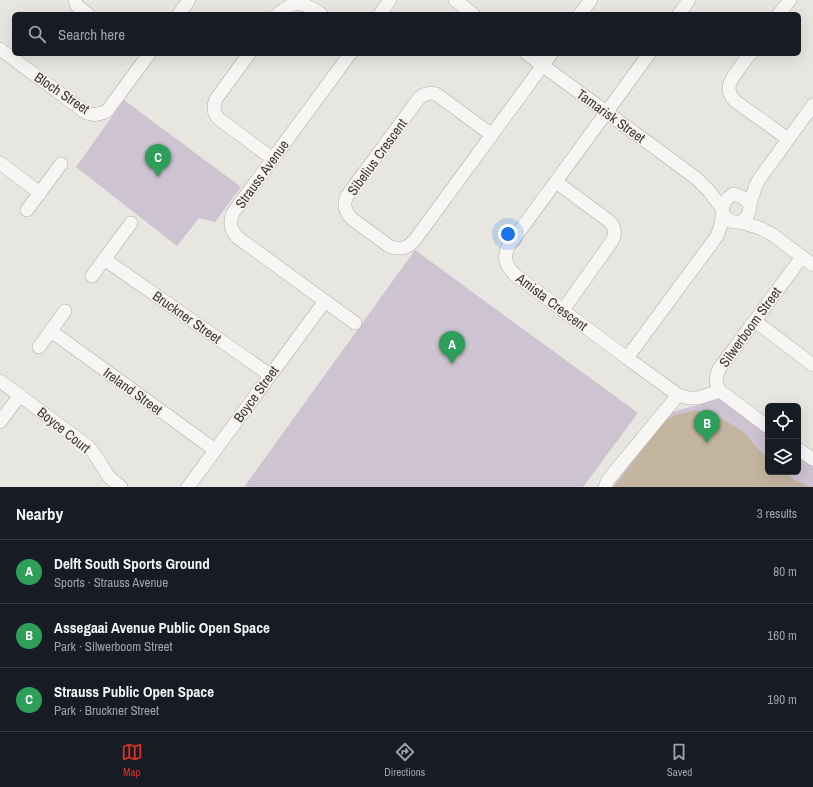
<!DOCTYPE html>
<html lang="en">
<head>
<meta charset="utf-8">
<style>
	:root { --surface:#171b24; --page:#242831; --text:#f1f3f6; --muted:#9ea1a6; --line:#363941; --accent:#d93025 }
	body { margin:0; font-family:"Archivo Narrow",sans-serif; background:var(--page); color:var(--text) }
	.controls { position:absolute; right:12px; bottom:12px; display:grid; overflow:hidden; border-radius:6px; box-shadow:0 4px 16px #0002 }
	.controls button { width:36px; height:36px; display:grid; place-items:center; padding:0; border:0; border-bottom:1px solid var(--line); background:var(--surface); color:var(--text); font:20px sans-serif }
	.you { position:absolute; left:508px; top:234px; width:14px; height:14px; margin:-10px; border:3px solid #fff; border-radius:50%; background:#1a73e8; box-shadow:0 0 0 6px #1a73e833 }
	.badge { display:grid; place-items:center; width:26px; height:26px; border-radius:50%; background:var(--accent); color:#fff; font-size:13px; font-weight:700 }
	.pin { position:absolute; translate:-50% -33px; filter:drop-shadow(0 1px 2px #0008) }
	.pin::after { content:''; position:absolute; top:21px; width:14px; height:12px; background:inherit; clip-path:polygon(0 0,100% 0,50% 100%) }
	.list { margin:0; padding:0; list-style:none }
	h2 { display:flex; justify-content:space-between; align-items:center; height:52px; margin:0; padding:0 16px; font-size:17px }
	h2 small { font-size:13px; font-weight:400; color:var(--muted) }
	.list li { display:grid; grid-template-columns:26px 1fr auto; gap:12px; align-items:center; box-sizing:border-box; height:64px; padding:0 16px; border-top:1px solid var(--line) }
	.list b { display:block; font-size:15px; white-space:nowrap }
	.list p { margin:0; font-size:13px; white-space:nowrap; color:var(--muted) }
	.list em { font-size:13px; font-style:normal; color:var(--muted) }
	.icon { flex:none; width:22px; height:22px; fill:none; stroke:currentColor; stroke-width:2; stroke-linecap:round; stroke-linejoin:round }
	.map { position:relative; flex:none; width:813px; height:487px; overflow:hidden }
	.search { position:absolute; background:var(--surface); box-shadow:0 4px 16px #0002; left:12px; right:12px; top:12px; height:44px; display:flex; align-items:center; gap:10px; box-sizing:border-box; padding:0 14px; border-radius:6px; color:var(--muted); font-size:15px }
	.sheet { height:244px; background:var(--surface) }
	nav { display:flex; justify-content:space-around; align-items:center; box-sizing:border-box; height:56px; border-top:1px solid var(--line); background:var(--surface); font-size:11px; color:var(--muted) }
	nav a { display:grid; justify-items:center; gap:2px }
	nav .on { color:var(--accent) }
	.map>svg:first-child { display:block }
	.green { fill:#cec3d1 }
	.water { fill:#c4b5a1 }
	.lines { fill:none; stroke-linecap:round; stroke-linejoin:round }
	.street-casing { stroke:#b2aea7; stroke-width:14 }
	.street { stroke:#f7f6f4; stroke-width:13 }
	.labels { text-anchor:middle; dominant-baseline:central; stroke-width:3; stroke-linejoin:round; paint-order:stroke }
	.street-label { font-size:14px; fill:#3e382c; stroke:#f6f4f1 }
</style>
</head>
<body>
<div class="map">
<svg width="813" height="487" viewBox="0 0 813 487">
	<rect width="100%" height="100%" fill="#e8e6e1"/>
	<g class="green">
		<path d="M124,100L241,187L215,222L199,218L177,246L76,167Z"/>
		<path d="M415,250L638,413L583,487H244Z"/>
		<path d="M722,398L768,432V472H798V454L813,465V487H612L669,413Z"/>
	</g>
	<path class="water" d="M697,410L718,416L745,433L758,449L768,458V472H785L794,480L811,487H614L664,421L675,415Z"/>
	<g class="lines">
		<g class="street-casing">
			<g id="street">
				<path d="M75,0L77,6L88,14"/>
				<path d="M455,0L473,14"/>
				<path d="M179,14L189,0"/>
				<path d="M278,14C294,0 302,1 321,14"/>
				<path d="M380,14L390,0"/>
				<path d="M580,14L591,0"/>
				<path d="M679,14L689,0"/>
				<path d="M779,14L790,0"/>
				<path d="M0,49L85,112C92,116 99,115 107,111L149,54"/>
				<path d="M249,54L216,99C213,106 213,113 219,119L273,159"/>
				<path d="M350,54L233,213C229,222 230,229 237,237L355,323"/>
				<path d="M527,54L696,178L709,191L722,208"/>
				<path d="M649,54L508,247C503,258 506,265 514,274L627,358L717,236L720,228L723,213"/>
				<path d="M750,54C746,59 742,64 738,70C730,81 724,89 735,101L788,139"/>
				<path d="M492,135L436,94C428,92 422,94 417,101L347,196C343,205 345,212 352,219L389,246L394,248H403L408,246L414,241L551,54"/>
				<path d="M0,163L40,193"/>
				<path d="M556,182L609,221C615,227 616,234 612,241L563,310"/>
				<path d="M733,194C740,195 745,198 750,204C750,239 702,216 733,194Z"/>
				<path d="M750,204L756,185L760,178L813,105"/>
				<path d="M27,210L61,164"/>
				<path d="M740,222L760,228L773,235L813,265"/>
				<path d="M104,259L270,375"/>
				<path d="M92,276L131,223"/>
				<path d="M755,321L813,365"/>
				<path d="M51,331L215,450"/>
				<path d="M39,347L65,311"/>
				<path d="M627,358L678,395L689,398H698L720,391"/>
				<path d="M0,381L89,447L93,452L109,477L121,487"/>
				<path d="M0,422L20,395"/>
				<path d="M768,427L720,391C715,383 715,377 719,369L802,257"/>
				<path d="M798,449L813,459"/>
				<path d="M188,487L325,301"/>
				<path d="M605,487L608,480L678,395"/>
			</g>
		</g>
		<use href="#street" class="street"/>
	</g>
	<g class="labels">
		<g class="street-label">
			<text transform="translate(62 93) rotate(34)">Bloch Street</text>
			<text transform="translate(611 116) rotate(36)">Tamarisk Street</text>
			<text transform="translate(377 157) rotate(-54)">Sibelius Crescent</text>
			<text transform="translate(262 174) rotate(-54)">Strauss Avenue</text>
			<text transform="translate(552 302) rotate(37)">Amista Crescent</text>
			<text transform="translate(187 317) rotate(35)">Bruckner Street</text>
			<text transform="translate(750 327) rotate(-54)">Silwerboom Street</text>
			<text transform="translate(133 391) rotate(36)">Ireland Street</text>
			<text transform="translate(256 394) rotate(-54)">Boyce Street</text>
			<text transform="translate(64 430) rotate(39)">Boyce Court</text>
		</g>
	</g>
</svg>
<div class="controls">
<button><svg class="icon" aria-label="locate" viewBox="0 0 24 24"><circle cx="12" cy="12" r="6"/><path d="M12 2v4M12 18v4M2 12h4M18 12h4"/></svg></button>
<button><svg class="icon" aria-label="layers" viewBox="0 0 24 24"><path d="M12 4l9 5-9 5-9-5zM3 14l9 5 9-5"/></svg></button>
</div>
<div class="you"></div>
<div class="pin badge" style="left:452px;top:364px;background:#2e9e5b">A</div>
<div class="pin badge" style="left:707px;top:443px;background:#2e9e5b">B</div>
<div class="pin badge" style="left:158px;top:177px;background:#2e9e5b">C</div>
<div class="search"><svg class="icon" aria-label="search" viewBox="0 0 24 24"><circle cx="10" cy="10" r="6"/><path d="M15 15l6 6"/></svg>Search here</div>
</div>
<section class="sheet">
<h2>Nearby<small>3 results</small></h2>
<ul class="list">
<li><span class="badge" style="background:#2e9e5b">A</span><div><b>Delft South Sports Ground</b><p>Sports · Strauss Avenue</p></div><em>80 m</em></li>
<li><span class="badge" style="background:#2e9e5b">B</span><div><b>Assegaai Avenue Public Open Space</b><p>Park · Silwerboom Street</p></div><em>160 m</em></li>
<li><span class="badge" style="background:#2e9e5b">C</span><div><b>Strauss Public Open Space</b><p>Park · Bruckner Street</p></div><em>190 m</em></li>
</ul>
</section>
<nav>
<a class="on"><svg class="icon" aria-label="map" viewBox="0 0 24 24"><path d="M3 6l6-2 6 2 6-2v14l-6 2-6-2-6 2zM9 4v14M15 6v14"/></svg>Map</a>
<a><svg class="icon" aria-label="directions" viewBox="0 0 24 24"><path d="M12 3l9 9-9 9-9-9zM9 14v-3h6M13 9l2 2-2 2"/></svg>Directions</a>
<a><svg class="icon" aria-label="saved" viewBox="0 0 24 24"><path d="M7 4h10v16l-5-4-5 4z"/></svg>Saved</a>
</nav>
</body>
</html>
